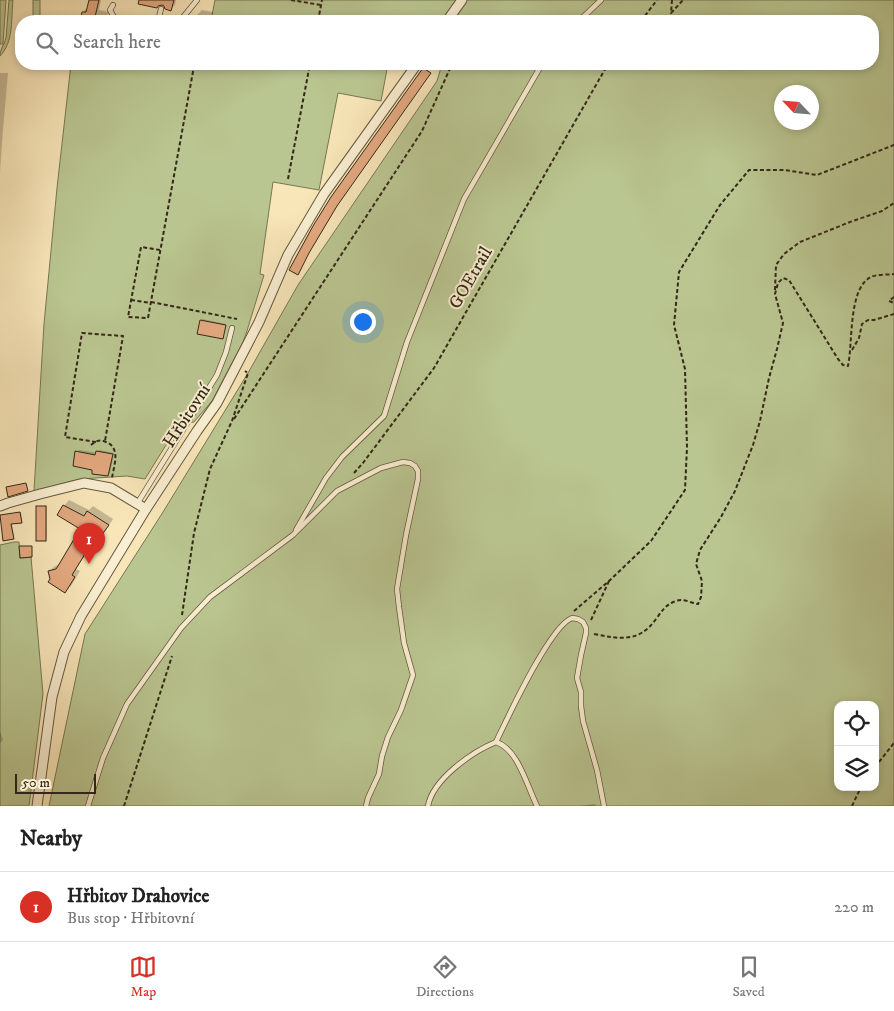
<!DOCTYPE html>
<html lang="en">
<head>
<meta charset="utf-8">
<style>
	:root { --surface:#fff; --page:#f2f2f2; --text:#222; --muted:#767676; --line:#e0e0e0; --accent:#d93025 }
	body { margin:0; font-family:"IM FELL DW Pica",serif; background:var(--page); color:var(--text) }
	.controls { position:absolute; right:15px; bottom:15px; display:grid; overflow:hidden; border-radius:10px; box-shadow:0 2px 8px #0003 }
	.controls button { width:45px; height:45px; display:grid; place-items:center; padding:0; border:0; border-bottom:1px solid var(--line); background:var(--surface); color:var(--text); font:25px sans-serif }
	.compass { position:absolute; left:774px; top:85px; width:45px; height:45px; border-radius:50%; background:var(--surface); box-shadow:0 2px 8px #0003; rotate:296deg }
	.scale { position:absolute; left:15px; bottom:12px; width:81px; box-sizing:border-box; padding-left:5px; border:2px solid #342818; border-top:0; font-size:14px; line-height:18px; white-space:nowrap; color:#342818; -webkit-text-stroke:4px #faefd2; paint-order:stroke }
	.you { position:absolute; left:362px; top:321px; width:18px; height:18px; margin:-12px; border:4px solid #fff; border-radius:50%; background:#1a73e8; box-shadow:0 0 0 8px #1a73e833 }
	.badge { display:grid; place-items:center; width:32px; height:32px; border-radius:50%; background:var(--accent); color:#fff; font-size:16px; font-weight:700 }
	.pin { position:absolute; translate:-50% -41px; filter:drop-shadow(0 1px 2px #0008) }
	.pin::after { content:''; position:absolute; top:26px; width:18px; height:15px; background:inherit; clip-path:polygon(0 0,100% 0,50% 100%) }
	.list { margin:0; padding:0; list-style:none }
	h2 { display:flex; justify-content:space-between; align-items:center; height:65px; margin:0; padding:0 20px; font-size:21px }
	h2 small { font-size:16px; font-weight:400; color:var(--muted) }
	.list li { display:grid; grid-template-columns:32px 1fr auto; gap:15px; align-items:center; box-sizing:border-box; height:70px; padding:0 20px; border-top:1px solid var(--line) }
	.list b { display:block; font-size:19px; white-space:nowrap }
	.list p { margin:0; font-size:16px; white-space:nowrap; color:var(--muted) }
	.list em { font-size:16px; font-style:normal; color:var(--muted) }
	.icon { flex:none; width:28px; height:28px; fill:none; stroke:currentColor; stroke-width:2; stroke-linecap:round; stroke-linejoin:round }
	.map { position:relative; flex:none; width:894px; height:806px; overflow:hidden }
	.search { position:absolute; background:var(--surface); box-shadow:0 2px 8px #0003; left:15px; right:15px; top:15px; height:55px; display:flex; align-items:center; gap:12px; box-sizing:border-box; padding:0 18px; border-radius:20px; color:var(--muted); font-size:19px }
	.sheet { height:135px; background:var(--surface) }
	nav { display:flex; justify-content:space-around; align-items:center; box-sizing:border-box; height:70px; border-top:1px solid var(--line); background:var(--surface); font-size:14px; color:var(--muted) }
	nav a { display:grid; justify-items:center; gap:2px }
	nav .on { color:var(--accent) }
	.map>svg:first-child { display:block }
	.green { fill:#bac691; stroke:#777754; fill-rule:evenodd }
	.shadow { fill:#0003 }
	.building { fill:#e4a980; stroke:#342818 }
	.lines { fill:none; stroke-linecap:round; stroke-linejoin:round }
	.service-casing { stroke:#655840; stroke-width:6 }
	.minor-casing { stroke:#655840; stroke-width:11 }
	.path { stroke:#342818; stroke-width:2; stroke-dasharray:4 2.5; stroke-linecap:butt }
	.service { stroke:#faefd2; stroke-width:4.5 }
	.minor { stroke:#faefd2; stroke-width:9 }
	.labels { text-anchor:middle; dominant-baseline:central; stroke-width:4; stroke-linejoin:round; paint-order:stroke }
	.street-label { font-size:18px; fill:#342818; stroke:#faefd2 }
</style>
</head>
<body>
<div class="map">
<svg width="894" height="806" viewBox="0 0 894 806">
	<rect width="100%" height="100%" fill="#f8e6b9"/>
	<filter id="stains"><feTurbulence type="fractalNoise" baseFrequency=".004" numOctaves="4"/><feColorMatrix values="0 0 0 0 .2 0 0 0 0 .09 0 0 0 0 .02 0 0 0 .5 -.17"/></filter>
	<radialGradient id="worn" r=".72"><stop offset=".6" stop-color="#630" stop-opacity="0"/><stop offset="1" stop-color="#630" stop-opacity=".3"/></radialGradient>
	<g class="green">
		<path d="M0,0H6L3,44H0Z"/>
		<path d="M9,0H13C11,18 14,42 0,56C0,49 4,45 6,38Z"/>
		<rect x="33" y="0" width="7" height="21"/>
		<path d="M215,0H894V806H49L85,634L163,512L248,373L298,285L437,81L442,64H873V21H211ZM782,92H812V122H782ZM838,705H875V787H838Z"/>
		<path d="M71,64H388L381,101L338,93L319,190L273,182L260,274L264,275L247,331L243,342L212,401L194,422L179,424L145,479L127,476L80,479L34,491L44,324L57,188Z"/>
		<path d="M14,542H19L20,558L31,557L43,694L29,806H0V545Z"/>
	</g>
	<g class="shadow">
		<path d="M90,0H101L99,10L108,12L107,21H82L83,12L87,8Z"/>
		<path d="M136,0H176L175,5L171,9L165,6Z"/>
		<path d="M202,10L213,12L211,21H195L196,16Z"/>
		<path d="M0,73H8L3,130V129L0,172Z"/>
		<path d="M202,319L226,324L223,337L201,320Z"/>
		<path d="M79,450L97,453L99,450L114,453L110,473L108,475L94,469L77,452Z"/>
		<path d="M69,500L89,510L93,506L113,519L104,533L98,539L96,537L76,569L80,571L71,586L65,591L49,571L55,566L60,564L82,529L64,506Z"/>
		<path d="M38,506H47V539L46,540L37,507Z"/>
		<path d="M21,512L22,520L12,523L14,537L13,538L2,515Z"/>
		<path d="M0,731L3,740L0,743Z"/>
		<path d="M595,804L596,806H578Z"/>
	</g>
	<g class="building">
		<path d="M89,0H99L94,21H80L82,12H86Z"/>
		<path d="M139,0H174L171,11L165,9L164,6L162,5L158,6L157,8L138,4Z"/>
		<path d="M423,68L431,73L337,206L309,253L298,275L289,270L313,226L331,197Z"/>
		<path d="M200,320L226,325L223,339L197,334Z"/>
		<path d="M75,451L95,455L96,451L113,454L108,476L92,474V470L73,466Z"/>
		<path d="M26,483L28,491L8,497L6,487Z"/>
		<path d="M63,505L84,516L87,511L109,525L98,540L95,538L72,575L75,577L65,593L48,582L50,579L48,571L56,569L58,566L80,529L57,515Z"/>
		<rect x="36" y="506" width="10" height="35"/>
		<path d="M20,512L22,523L11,524L14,539L3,541L0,515Z"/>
		<path d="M19,546H32V557L20,558Z"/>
	</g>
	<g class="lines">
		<g class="service-casing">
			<g id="service">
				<path d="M113,5L110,10L115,19L118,21"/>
				<path d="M158,21L161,9"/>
				<path d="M180,21L197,0"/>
				<path d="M579,21L601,0"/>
				<path d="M137,504L217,375L226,352L232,328"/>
				<path d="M296,530L326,478L342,457L384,416L407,342L464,199L542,64"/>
				<path d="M496,742C508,717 550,626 572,618L578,619L583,622L586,628V633L581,655L577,678L581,692V706L583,721L597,770L604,806"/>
				<path d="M88,806L103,758L127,704L181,628L210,597L293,535L337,491L381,468L403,462L410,463L415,466L418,471V479L406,535L397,589L399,607L404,643L413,675L401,710L388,737L382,756L379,774L368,798L366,806"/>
				<path d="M428,806C433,779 472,752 496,742C518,749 527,786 537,806"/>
			</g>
		</g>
		<g class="minor-casing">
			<g id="minor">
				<path d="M447,21L462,0"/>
				<path d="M0,506L8,503L40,494L84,483L111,488L146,509"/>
				<path d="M37,806L52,697L64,652L81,616L146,509L197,431L217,403L259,322L288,255L324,194L417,64"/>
			</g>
		</g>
		<g class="path">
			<path d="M291,0L321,5"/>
			<path d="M672,0L671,13L683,0"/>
			<path d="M318,21L322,0"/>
			<path d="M641,21L657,0"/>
			<path d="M288,179L310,64"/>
			<path d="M160,250L141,247L128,317L148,318L194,66"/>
			<path d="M775,290L776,265L784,254L800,242L850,222L882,211L894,203"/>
			<path d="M894,297L889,301L894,303"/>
			<path d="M131,300L151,303"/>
			<path d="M151,302L237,319"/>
			<path d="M852,350L859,338L862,324L868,320H874L894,314"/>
			<path d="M234,419L422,131L452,64"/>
			<path d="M96,442L65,437L82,333L123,336L105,441"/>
			<path d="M91,445C96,441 100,439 106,442C121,448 114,465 112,478"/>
			<path d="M354,473L363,463L434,368L608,64"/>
			<path d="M574,611L609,581L651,541L685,490L687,447L685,369L674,325L679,272L720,205L749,170H785L817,175L894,145"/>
			<path d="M182,615L194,533L210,469L232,421L248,373L245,371"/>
			<path d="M591,620L609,581"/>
			<path d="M594,634C620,639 639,643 656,619C662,611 666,604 676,601C683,598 691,603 698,604L701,597L702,581L696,564L700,550L721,517L735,491L753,445L760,421L769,378L777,349L783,323L775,294L778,283L783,278L789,280L838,359L843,365L848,366C853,343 848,288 871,277C877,274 887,275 894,274"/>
			<path d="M875,767L894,743"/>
			<path d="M124,806L172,656"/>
			<path d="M852,806L861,787"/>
		</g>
		<use href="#service" class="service"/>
		<use href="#minor" class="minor"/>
	</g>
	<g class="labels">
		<g class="street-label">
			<text transform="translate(471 278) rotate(-60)">GOEtrail</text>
			<text transform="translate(187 416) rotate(-57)">Hřbitovní</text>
		</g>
	</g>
	<rect width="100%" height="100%" filter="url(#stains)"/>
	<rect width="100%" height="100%" fill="url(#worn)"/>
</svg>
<div class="controls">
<button><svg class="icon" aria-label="locate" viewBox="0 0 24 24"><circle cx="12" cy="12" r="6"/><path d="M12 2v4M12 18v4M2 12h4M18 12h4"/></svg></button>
<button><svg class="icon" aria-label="layers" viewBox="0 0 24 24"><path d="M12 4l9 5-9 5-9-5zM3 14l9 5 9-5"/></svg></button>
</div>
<svg class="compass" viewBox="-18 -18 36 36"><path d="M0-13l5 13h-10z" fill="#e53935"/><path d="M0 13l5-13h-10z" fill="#767676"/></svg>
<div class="scale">50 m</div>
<div class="you"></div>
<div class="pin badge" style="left:89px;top:564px">1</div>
<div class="search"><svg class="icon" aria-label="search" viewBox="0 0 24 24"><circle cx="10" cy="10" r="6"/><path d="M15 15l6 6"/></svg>Search here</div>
</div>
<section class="sheet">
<h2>Nearby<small></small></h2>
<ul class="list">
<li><span class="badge">1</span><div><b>Hřbitov Drahovice</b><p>Bus stop · Hřbitovní</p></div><em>220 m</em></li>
</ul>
</section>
<nav>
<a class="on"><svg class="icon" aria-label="map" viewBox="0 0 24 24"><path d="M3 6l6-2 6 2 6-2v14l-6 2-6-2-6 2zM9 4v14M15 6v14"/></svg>Map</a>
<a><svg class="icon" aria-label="directions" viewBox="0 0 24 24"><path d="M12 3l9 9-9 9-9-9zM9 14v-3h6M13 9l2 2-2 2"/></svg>Directions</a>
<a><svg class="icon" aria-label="saved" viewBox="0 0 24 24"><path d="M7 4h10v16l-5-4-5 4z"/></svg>Saved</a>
</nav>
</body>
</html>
